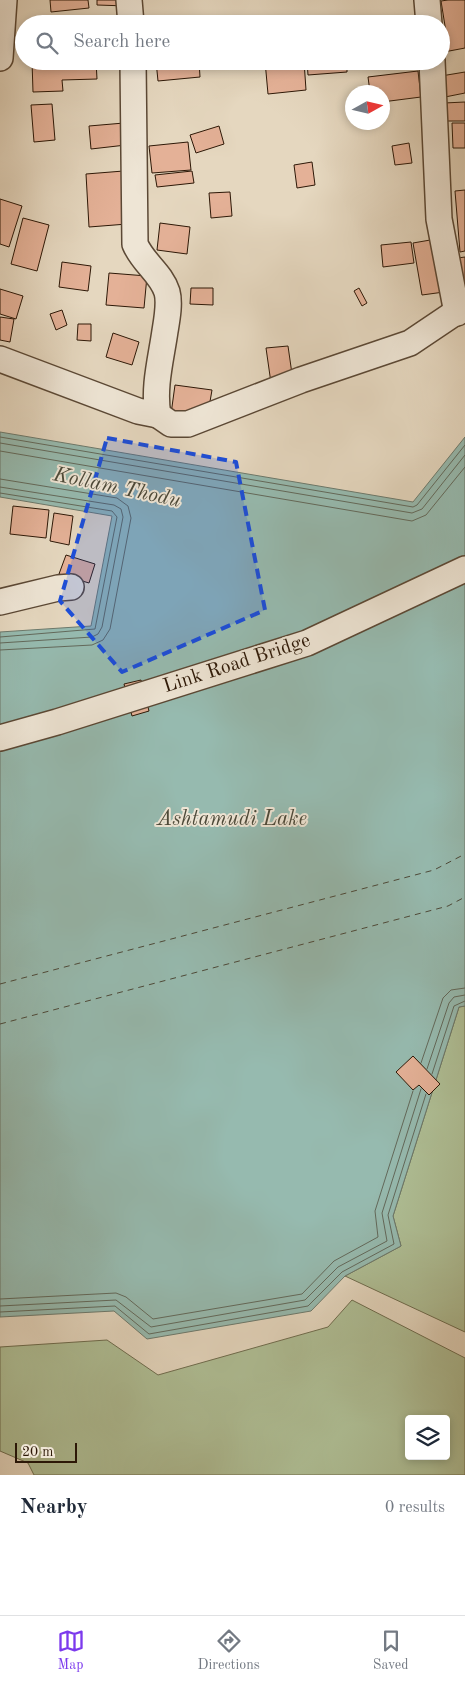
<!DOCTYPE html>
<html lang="en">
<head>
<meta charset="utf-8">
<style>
	:root { --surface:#fff; --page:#f6f6f7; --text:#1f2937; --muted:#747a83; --line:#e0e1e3; --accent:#7c3aed }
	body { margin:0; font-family:"Old Standard TT",serif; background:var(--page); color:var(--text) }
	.controls { position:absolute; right:15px; bottom:15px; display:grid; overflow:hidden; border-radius:5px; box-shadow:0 2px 8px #0003 }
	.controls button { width:45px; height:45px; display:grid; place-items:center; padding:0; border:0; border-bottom:1px solid var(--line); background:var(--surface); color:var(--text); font:25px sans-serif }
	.compass { position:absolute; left:345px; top:85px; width:45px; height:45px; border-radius:50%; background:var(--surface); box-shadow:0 2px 8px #0003; rotate:82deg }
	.scale { position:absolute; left:15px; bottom:12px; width:62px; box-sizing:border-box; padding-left:5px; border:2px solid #2d1807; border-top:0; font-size:14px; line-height:18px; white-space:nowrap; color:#2d1807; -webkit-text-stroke:4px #eee5d5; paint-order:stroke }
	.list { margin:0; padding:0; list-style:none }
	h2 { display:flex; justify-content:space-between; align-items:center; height:65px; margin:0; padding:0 20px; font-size:21px }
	h2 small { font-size:16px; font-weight:400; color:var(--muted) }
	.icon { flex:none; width:28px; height:28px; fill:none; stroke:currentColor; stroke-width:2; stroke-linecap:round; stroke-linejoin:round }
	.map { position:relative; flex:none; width:465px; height:1475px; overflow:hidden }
	.search { position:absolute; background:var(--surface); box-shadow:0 2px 8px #0003; left:15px; right:15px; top:15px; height:55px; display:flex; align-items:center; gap:12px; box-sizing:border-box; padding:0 18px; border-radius:28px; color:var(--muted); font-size:19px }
	.sheet { height:140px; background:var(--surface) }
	nav { display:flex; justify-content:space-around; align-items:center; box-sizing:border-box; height:70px; border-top:1px solid var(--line); background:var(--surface); font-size:14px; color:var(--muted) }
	nav a { display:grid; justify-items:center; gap:2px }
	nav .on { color:var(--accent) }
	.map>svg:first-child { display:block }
	.green { fill:#afbf96; stroke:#6e6c4e; fill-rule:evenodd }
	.water { fill:#96baaf; stroke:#6c796c }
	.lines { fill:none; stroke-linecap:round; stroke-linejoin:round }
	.shore { stroke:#62695b; stroke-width:1 }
	.ferry { stroke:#4c4939; stroke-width:1; stroke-dasharray:6 5; stroke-linecap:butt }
	.building { fill:#e4b197; stroke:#2d1807 }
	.minor-casing { stroke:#5b4835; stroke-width:28 }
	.minor { stroke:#eee5d5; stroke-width:25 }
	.marked { fill:#1d4ed8; fill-opacity:0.2; stroke:#1d4ed8; stroke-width:4; stroke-dasharray:10 6; stroke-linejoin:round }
	.labels { text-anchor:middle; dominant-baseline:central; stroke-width:4; stroke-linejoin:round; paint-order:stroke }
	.street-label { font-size:20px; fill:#2d1807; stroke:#eee5d5 }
	.water-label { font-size:21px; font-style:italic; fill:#4c4939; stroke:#eee5d5 }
</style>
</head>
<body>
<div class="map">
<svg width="465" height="1475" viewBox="0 0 465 1475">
	<rect width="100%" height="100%" fill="#e5d7bf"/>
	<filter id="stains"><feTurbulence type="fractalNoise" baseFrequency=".004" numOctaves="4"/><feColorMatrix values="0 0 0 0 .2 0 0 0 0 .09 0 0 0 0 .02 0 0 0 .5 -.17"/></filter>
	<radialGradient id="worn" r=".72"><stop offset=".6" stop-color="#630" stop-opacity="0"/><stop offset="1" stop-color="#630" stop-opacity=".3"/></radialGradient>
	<g class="green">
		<path d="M465,1006V1332L345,1276L401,1246L393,1216L459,1007Z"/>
		<path d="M352,1300L465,1358V1475H34L28,1463L0,1451V1347L107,1340L158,1375L328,1327ZM409,1419H446V1456H409Z"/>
	</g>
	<path class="water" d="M0,432L413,502L465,437V1006L459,1007L393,1216L401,1246L345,1276L311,1311L147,1339L114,1311L0,1317V632L91,626L112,516L0,497Z"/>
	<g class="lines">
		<g class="shore">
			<path d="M0,437L413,507L417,505L465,445"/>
			<path d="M0,443L412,513L422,509L465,455"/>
			<path d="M0,451L412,521L426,515L465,467"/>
			<path d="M0,479L117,498L128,506L131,518L110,629L103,640L92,645L0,650"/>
			<path d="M0,487L114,505L121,509L123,517L102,627L98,634L92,637L0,643"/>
			<path d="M0,493L112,511L117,517L95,629L0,637"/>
			<path d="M421,1063L443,998L451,990L465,988"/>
			<path d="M427,1069L449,1003L454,997L465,995"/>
			<path d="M432,1074L454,1006L465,1001"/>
			<path d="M0,1299L116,1293L126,1297L153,1319L302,1294L334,1261L378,1237L375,1211L413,1091"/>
			<path d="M0,1306L116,1300L151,1327L305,1300L338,1267L387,1241L382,1213L421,1089"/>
			<path d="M0,1312L115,1306L149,1334L308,1306L342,1272L394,1244L388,1215L426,1094"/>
		</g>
		<g class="ferry">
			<path d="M0,984L434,870L465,854"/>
			<path d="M0,1024L448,906L465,897"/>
		</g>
	</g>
	<g class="building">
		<path d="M50,0H88L89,8L51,12Z"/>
		<path d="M97,0H127V6L97,5Z"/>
		<path d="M448,0H465V48L444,52L441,32H446L441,1Z"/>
		<path d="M45,18L65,19V24H44Z"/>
		<path d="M32,61H96L97,79L62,80L63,91L33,92Z"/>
		<path d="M156,61H199L200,77L158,81Z"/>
		<path d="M265,61H304L306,90L268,94Z"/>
		<path d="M307,61H347V72L308,75Z"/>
		<path d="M418,71L421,97L382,102V92H370L368,77Z"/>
		<path d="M465,72V93L445,97L441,76Z"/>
		<path d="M465,102V121H444V103Z"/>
		<path d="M52,104L55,140L34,142L31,105Z"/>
		<path d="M124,123L126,145L91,149L89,126Z"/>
		<path d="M452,123H465V148H453Z"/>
		<path d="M219,126L224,144L196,153L190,135Z"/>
		<path d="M188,142L191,170L152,173L149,146Z"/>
		<path d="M409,143L412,163L395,165L392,146Z"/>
		<path d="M312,162L315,185L297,188L294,165Z"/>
		<path d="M136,170L140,223L89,227L86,174Z"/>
		<path d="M192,171L194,183L157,187L155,175Z"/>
		<path d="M465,190V251L460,252L455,191Z"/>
		<path d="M230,192L232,216L211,218L209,193Z"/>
		<path d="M0,199L22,206L9,247L0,244Z"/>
		<path d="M23,218L49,225L37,271L11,264Z"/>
		<path d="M160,223L190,227L187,254L157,250Z"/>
		<path d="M436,239L444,292L422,295L413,243Z"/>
		<path d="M411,242L414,263L383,267L381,245Z"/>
		<path d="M465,257V287H463L458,258Z"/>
		<path d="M62,262L91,266L88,291L59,287Z"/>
		<path d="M109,273L147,276L144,308L106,305Z"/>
		<path d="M191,288H213V305L190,304Z"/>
		<path d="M359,288L367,303L362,306L354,291Z"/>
		<path d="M0,289L23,296L16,319L0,314Z"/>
		<path d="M62,310L67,325L56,330L50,314Z"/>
		<path d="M0,317L14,319L10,342L0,340Z"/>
		<path d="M78,324H91V341L77,340Z"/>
		<path d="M113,333L139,342L132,365L106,357Z"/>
		<path d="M288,346L293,381L271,383L266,348Z"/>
		<path d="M175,385L212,390L207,419L171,414Z"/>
		<path d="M13,506L49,510L46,538L10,534Z"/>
		<path d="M54,513L73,516L69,545L50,541Z"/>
		<path d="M66,555L95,564L89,583L59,574Z"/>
		<path d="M141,680L149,711L132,716L124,684Z"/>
		<path d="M413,1056L440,1084L429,1095L419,1085L413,1090L396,1072Z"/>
	</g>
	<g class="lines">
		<g class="minor-casing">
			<g id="minor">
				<path d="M129,0L131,24"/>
				<path d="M427,0L429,24"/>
				<path d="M0,58L4,0"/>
				<path d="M133,61L135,244C143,263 161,273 167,292C170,303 167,319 165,331C161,359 153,388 158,415L171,424H188L301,380L410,343L465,306"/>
				<path d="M432,61L439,219L457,313"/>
				<path d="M0,359L138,411L158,415"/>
				<path d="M0,602L58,588L71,587"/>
				<path d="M0,738L57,722L307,643L465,569"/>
			</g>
		</g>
		<use href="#minor" class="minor"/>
	</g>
	<path class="marked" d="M107,438L236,462L265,610L122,672L60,601Z"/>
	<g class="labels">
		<g class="street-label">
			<text transform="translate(237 664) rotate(-18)">Link Road Bridge</text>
		</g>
		<g class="water-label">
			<text transform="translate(117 488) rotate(12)">Kollam Thodu</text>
			<text x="232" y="819">Ashtamudi Lake</text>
		</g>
	</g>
	<rect width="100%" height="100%" filter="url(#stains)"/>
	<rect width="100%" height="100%" fill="url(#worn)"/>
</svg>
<div class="controls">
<button><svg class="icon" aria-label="layers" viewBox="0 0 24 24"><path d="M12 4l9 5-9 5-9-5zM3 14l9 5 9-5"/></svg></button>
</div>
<svg class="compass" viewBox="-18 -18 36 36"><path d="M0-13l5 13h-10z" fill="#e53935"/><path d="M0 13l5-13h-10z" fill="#747a83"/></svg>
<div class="scale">20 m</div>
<div class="search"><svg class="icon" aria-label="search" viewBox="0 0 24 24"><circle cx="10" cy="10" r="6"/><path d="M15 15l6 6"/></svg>Search here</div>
</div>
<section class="sheet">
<h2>Nearby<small>0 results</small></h2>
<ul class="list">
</ul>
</section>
<nav>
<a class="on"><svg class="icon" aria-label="map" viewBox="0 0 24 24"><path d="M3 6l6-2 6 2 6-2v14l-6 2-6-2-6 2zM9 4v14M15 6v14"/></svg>Map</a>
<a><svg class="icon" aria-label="directions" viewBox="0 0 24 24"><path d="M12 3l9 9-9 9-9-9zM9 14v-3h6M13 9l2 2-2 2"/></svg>Directions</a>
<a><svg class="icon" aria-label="saved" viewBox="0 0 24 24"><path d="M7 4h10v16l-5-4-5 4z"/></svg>Saved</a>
</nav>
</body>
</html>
